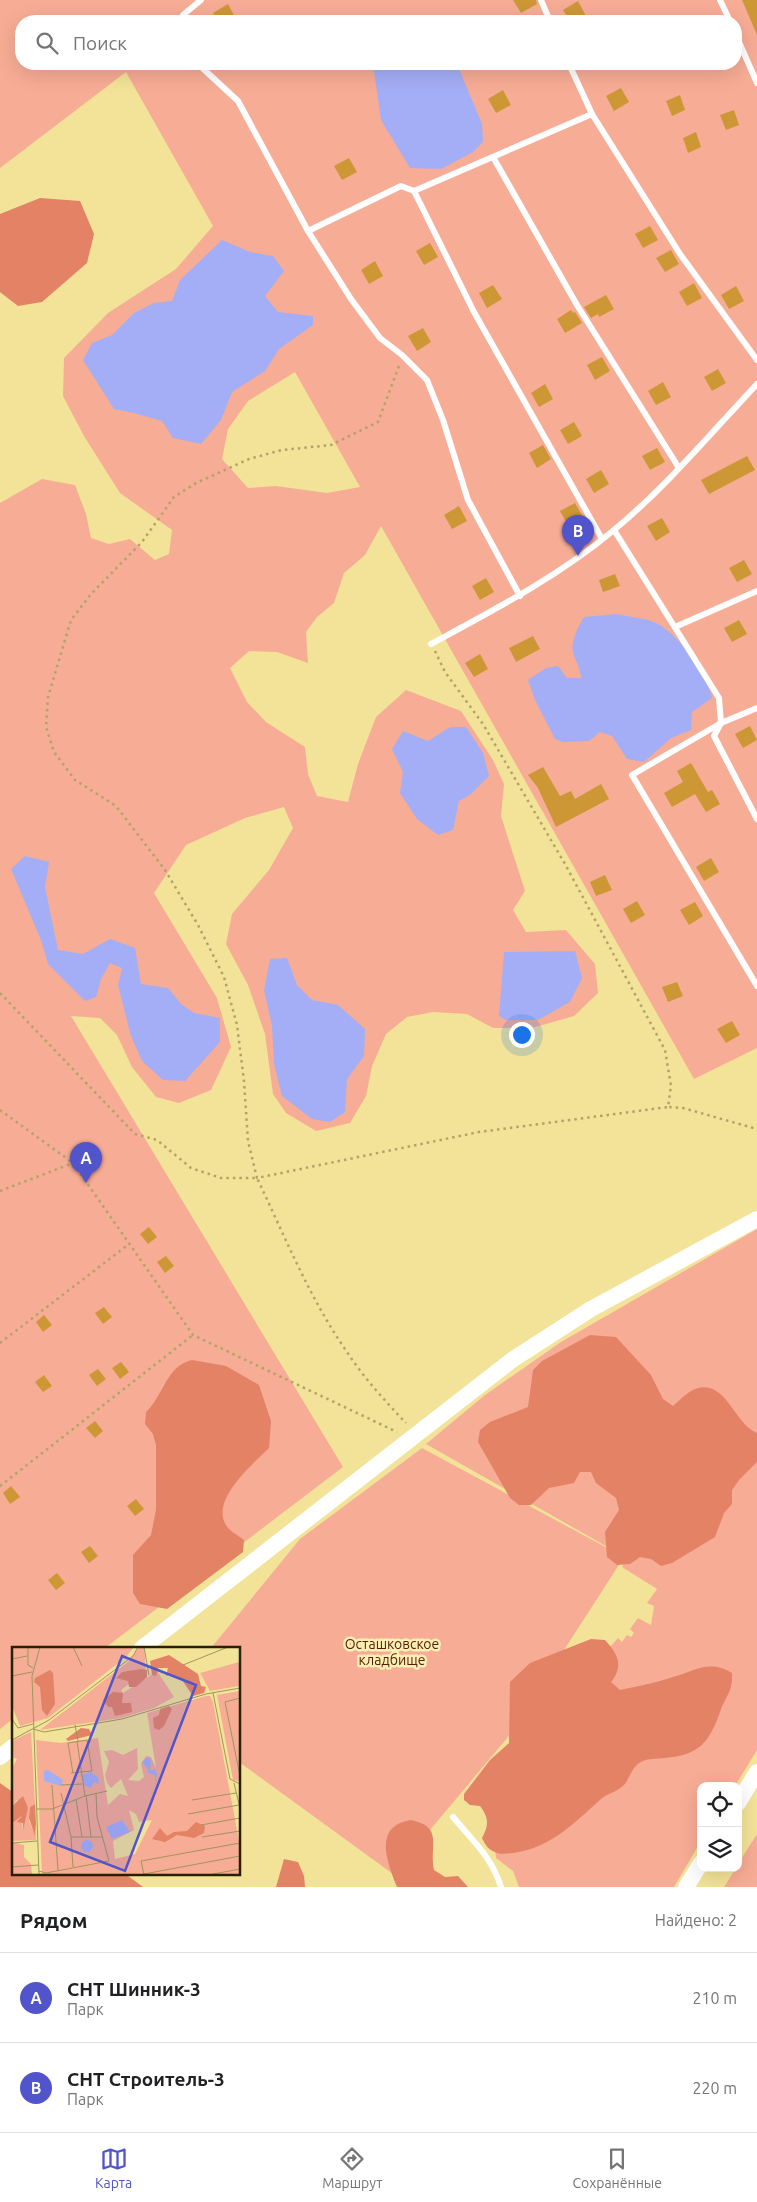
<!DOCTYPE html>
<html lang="ru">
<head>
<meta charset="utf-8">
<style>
	:root { --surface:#fff; --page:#f2f2f2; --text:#202124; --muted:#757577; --line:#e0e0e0; --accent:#5254cb }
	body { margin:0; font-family:Ubuntu,sans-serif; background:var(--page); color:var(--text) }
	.controls { position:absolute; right:15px; bottom:15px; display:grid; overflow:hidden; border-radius:10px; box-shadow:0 5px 20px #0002 }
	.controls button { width:45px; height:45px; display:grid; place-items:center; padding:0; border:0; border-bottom:1px solid var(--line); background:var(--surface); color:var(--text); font:25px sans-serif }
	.you { position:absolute; left:521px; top:1034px; width:18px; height:18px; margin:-12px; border:4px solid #fff; border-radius:50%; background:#1a73e8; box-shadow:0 0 0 8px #1a73e833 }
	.badge { display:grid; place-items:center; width:32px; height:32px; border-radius:50%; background:var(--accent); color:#fff; font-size:16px; font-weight:700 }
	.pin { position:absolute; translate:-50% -41px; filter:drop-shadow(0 1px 2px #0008) }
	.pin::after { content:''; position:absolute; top:26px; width:18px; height:15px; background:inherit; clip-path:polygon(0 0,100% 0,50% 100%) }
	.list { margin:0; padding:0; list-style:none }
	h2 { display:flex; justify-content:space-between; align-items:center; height:65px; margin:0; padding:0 20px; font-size:21px }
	h2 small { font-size:16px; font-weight:400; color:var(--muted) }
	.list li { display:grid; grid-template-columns:32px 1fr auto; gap:15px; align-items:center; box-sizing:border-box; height:90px; padding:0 20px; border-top:1px solid var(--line) }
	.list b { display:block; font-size:19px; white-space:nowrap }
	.list p { margin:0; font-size:16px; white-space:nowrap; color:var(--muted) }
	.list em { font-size:16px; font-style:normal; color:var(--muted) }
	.icon { flex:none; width:28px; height:28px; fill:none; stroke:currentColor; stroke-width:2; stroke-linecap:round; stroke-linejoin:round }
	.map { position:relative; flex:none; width:757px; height:1887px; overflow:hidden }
	.search { position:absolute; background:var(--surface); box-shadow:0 5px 20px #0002; left:15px; right:15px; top:15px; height:55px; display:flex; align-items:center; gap:12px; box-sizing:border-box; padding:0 18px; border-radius:20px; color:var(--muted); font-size:19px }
	.sheet { height:245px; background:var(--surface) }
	nav { display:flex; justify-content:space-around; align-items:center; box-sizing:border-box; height:70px; border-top:1px solid var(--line); background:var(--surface); font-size:14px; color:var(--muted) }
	nav a { display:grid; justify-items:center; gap:2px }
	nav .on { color:var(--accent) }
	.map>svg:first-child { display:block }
	.green { fill:#f7ac95; fill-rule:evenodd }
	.forest { fill:#e48265 }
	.water { fill:#a4aef6 }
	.building { fill:#ce9736 }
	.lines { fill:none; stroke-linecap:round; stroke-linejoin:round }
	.path { stroke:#b1a467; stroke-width:2.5; stroke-dasharray:2.5 4; stroke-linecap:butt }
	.service { stroke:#fff; stroke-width:6 }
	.tertiary { stroke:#fff; stroke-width:16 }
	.labels { text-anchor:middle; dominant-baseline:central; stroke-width:5; stroke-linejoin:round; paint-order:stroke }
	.park-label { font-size:14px; fill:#581b07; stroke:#fdf0b5 }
	.inset-road { fill:none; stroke:#a1955c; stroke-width:1 }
	.view { fill:#5254cb; fill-opacity:0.15; stroke:#5254cb; stroke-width:2.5 }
	.inset-edge { fill:none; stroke:#272002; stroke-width:2.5 }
</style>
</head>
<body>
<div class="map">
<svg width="757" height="1887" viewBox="0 0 757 1887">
	<rect width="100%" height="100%" fill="#f3e398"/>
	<g class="green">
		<path d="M0,0H757V1048L694,1079L381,526L365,555L344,573L334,603L317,617L306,632L308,663L277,652L249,651L230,668L247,702L266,722L305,747L308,774L317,796L348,802L358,764L376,717L406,690L461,711L493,760L504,784L501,816L525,891L513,910L526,932L566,930L595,964L598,993L574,1016L532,1028H493L467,1014L433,1012L407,1017L386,1034L372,1066L366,1096L350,1123L316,1131L286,1113L273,1094L265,1034L248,985L226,944L232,914L269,870L293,828L284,807L245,818L186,845L154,893L217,998L231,1047L211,1090L179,1103L156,1097L132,1067L117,1035L100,1018L71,1016L343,1467L105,1648H14V1718L0,1729V503L42,479L75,485L86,514L91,538L109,544L130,539L155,560L169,554L172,530L120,493L84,436L63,396L64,358L108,313L176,269L213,226L126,72L0,168ZM21,21H736V64H21ZM295,372L360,487L327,493L276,486L248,488L222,459L228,429L248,401Z"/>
		<path d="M757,1229V1750L735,1786H701V1841L674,1887H519L513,1871L496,1858L494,1840L603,1655L618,1638L622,1642L627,1635L631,1637L634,1633L630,1629L638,1618L651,1625L654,1606L647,1603L657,1589L622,1567L627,1558L426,1444L485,1395L561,1342Z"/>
		<path d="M422,1448L624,1557L508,1737L393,1874L239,1762V1648H211L300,1539Z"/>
		<path d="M757,1834V1887H724L736,1868H738V1864Z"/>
	</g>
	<g class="forest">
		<path d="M40,198L80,201L94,234L87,263L42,302L18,306L0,292V214Z"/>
		<path d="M590,1335L616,1337L651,1375L663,1399L673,1406C679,1401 687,1392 695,1389C726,1378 733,1423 757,1433V1462L739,1480L732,1490V1504L724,1513L715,1537L672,1563L661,1566L651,1559L640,1557L630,1564L617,1565L607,1557L605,1532L619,1510L616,1498L596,1483L591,1472H580L574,1483L549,1488L531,1505H519L510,1498L478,1442L480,1430L490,1422L528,1407L533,1370L542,1361Z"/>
		<path d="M192,1360L226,1366L259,1385L271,1421L269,1448C254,1463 210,1500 226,1525C229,1531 239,1536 244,1540L243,1552L167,1609L140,1604L133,1593V1555L151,1535L156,1510V1445L153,1434L145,1424L146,1412C164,1395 166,1366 192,1360Z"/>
		<path d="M591,1639L605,1640C618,1654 624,1666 611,1682L620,1690C638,1686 656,1683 673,1677C695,1671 709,1659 732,1673C733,1692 726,1695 720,1712C709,1743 699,1755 665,1758C656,1759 646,1758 639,1763C632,1768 629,1779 624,1785C617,1792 608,1793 601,1799C574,1823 551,1848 513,1853C505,1854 498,1855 491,1850C487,1848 484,1842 482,1838C489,1825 489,1818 480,1806L470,1805L464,1800V1794L490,1760L509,1743L510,1682L530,1663Z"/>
		<path d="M0,1783L14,1793V1873H124L143,1887H220H0Z"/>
		<path d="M411,1820C444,1827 429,1845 434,1870L445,1877L458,1876L468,1887H397C387,1861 373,1826 411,1820Z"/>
		<path d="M284,1859L298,1862L304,1876L305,1887H276Z"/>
	</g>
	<g class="water">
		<path d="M373,64H457L482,124L483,142L473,152L441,169L410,168L381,120Z"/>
		<path d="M222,240L250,252L273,256L284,271L265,296L278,312L313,316V325L279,349L265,371L232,392L221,420L201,444L173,438L162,421L134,413L114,409L83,360L92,343L112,335L134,313L154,303L172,301L180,280Z"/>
		<path d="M617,614C629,617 647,618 658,624C680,636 707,674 712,698L692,712L691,730L671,738L644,762L627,759L612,736L600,732L589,741L563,742L555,739L535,700L528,680L546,668L558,666L567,678H581C580,668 577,664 574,655C569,644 578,627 584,617Z"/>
		<path d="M450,727H466L483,753L489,776L471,794L459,801L453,830L438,835L417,819L400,793L403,772L392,749L403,731L428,741Z"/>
		<path d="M25,856L49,862L45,887L58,950L83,954L110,939L135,948L141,984L168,988L181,1004L194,1013L220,1018V1042L185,1081L163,1080L142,1061L131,1036L118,985L122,968L110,963L101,979L96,997L85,1001L48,964L41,940L11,869Z"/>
		<path d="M575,951L582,978L570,1002L538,1020H506L499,1016L504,952Z"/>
		<path d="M287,958L297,985L312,1000L338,1005L365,1029L364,1056L347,1079L345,1112L330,1122L312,1119L282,1096L274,1064L272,1026L264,990L270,959Z"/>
	</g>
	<g class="building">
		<path d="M513,0H536L537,4L521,13Z"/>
		<path d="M742,0H757V35Z"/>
		<path d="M578,1L586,16L576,21H570L563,10Z"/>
		<path d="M228,4L237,21H218L213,13Z"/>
		<path d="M621,88L629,102L614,111L606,96Z"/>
		<path d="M503,90L511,105L496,113L488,99Z"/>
		<path d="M680,95L685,110L672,116L666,101Z"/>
		<path d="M734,110L739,125L726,130L720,115Z"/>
		<path d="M696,132L701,147L688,153L683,138Z"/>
		<path d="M349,158L357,172L342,180L334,166Z"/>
		<path d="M650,226L658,240L643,248L635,234Z"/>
		<path d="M430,243L438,257L424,265L416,251Z"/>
		<path d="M671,250L679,264L665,272L656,258Z"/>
		<path d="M375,261L383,276L369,284L361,270Z"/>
		<path d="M694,283L702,298L687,306L679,292Z"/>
		<path d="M493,285L502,299L487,308L479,293Z"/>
		<path d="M736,286L744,301L729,309L721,295Z"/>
		<path d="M606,295L614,309L599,317L598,314L591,318L584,307Z"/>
		<path d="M571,310L573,313L575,312L582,323L565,333L557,319Z"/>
		<path d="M423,328L431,342L417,351L408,336Z"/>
		<path d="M602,357L610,371L595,380L587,365Z"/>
		<path d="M718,369L726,383L712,391L704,377Z"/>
		<path d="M663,382L671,397L656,405L648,391Z"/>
		<path d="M545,384L553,399L539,407L531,393Z"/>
		<path d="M574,422L582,436L568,444L560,430Z"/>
		<path d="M543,445L551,459L537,468L529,453Z"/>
		<path d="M657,448L665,462L650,470L642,456Z"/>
		<path d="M747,456L755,470L709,494L701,480Z"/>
		<path d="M601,470L609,484L594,493L586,479Z"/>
		<path d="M575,503L583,517L568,525L560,511Z"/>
		<path d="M459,506L467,521L452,529L444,515Z"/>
		<path d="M662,518L670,532L656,541L647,526Z"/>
		<path d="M744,560L752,574L737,582L729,568Z"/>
		<path d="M615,574L620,586L603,592L599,580Z"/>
		<path d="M486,578L494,592L480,600L472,586Z"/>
		<path d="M739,620L747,634L732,642L724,628Z"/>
		<path d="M533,636L540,649L516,662L509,648Z"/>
		<path d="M480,654L488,669L474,677L465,663Z"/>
		<path d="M750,726L757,740L743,748L735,734Z"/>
		<path d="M691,763L708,792L712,790L720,804L706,812L695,794L672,807L664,793L683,782L677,771Z"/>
		<path d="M543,767L560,796L571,791L575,799L601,784L609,799L556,827L538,788L528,775Z"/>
		<path d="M711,858L719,872L704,881L696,867Z"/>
		<path d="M605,875L612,890L596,896L590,882Z"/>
		<path d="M637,901L645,915L631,923L623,909Z"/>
		<path d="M695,902L703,916L689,925L680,910Z"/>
		<path d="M677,982L683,996L668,1002L662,987Z"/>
		<path d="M732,1021L740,1035L726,1043L717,1029Z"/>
		<path d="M149,1227L157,1237L148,1244L140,1234Z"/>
		<path d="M166,1256L174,1266L165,1273L157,1262Z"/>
		<path d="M104,1307L112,1317L103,1324L95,1313Z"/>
		<path d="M44,1315L52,1325L43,1332L36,1322Z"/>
		<path d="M121,1362L129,1372L120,1379L112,1368Z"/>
		<path d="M98,1369L106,1379L97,1386L89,1375Z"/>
		<path d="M44,1375L52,1386L43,1392L35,1382Z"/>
		<path d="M95,1421L103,1431L95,1438L86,1428Z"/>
		<path d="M11,1486L20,1497L10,1504L3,1493Z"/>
		<path d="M136,1499L144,1509L135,1516L127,1506Z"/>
		<path d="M90,1546L98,1556L89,1563L81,1552Z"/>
		<path d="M57,1573L65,1583L56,1590L48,1580Z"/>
	</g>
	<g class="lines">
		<g class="path">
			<path d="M399,366L378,422L331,445L282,450L249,459L196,483L174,497L142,542L92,593L71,620L48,697L46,727L54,752L75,780L116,806L165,870L198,925L224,977L237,1025L244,1081L248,1141L257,1178L479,1132L668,1107"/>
			<path d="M435,651L445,672L483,724L565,864L665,1050L671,1086L668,1107L683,1108L757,1129"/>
			<path d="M0,993L135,1134L157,1140L191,1168L221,1178H257C285,1237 310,1299 347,1352C364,1378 385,1401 406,1423"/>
			<path d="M0,1110L73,1163"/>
			<path d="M0,1191L73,1163L193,1335L397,1432"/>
			<path d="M0,1343L129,1244"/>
			<path d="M0,1486L193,1335"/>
		</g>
		<g class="service">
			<path d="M541,0L550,21"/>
			<path d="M720,0L730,21"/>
			<path d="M180,21L183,15L201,0"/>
			<path d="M736,35L757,83"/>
			<path d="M198,64L238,101L308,231L351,299L380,338L402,355L427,380L443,420L468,500L520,596"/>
			<path d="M569,64L592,114L680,254L757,360"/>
			<path d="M493,157L577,305L679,468"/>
			<path d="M414,191L474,312L602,539"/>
			<path d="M308,231L401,186L414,191L592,114"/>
			<path d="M614,530L719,698L721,723L714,736L757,819"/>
			<path d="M675,627L757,591"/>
			<path d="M431,644C494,610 559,576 614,530C666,487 711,433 757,384"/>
			<path d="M757,708L721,723L632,775L757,986"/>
			<path d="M453,1817C472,1840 492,1857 501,1887"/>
		</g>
		<g class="tertiary">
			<path d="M142,1648L512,1360L591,1309L757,1219"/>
			<path d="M0,1757L14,1746"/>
			<path d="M738,1803L757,1772"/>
			<path d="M686,1887L701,1863"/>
		</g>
	</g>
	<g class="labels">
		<g class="park-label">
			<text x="392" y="1644">Осташковское<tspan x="392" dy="16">кладбище</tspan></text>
		</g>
	</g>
	<g transform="translate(12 1647)">
		<rect width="228" height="228" fill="#f3e398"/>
		<path d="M0,0H122L114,10L36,71L8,79L0,59ZM127,0H132L134,24L109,43L111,46L145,24L162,50L142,61L109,71L28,83L117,14ZM227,15V39L198,44L188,26ZM227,44V134L221,133L205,48ZM194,49H198L201,55L227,194V227H30L24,93L49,96L86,91L96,158L108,147L116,149L109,132L99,141L95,136L93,128L97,115L92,104L100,103L111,108L125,101L126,122L116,133L127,134L132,130L129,117L134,109L139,110L144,121L135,66ZM117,163L124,167L127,175L140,173L123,207L103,212L101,194L122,183ZM19,85L23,157L18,160L17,174L23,188L24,182V193L0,194V175L11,169L10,182L16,161L5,153L0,159V121L5,112L0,110V94ZM0,195L12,198V210L19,217L20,227L0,228Z" fill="#f7ac95" fill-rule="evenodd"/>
		<path d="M157,8L186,27L189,39L194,40L192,46L181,49L170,33L159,27L154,29L156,21H146L144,29L140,28L138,14ZM129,22L135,23V30L124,40H117L116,34L104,31L110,25ZM38,23L41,26L43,57L35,69L30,63L28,40L22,35L23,31ZM101,45L111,46L110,56H119L120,65L103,69L100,60H96L91,53ZM157,59L160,62L152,79L147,83L142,81L141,71L147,68L148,62ZM69,81L77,82L80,88L56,94L54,92ZM11,149L16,161L11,183V176L5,175L10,169L0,176V159ZM23,157L24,177L23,189L17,171L18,160ZM184,175L193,179L192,186L182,191L165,188L153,195L140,192L148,181L155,189L162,185L175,184Z" fill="#e48265"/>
		<path d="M136,110L139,114L138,124L143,122L145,127L143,139V128L136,126V122L130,115ZM36,123L51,133L49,139L32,134V124ZM78,125L86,130L87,137L82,135L79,141L72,138L69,128ZM110,173L118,185L100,192L94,180ZM69 199a6 6 0 1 1 12 0a6 6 0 1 1-12 0Z" fill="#a4aef6"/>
		<path class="inset-road" d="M16,0V18L21,21M61,0L70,19M132,0L137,28M0,12L15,9M171,18L216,0M0,29L20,25M201,46L218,132L228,137M228,51L213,55L228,129M0,72L6,81L21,77M63,78L66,94M21,82L32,85L110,72L194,47L228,41M0,93L37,73L121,9L126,0M65,94L73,149M59,126L69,125L80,124L75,93L56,96L61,126M222,136L228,161M40,138L46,223M49,138L70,137M49,146L59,190L61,220M74,148L79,190M64,152L70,190M180,153L224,146M25,162H40L73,149L95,144M176,167L227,158M189,178L228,171M59,190H91M190,190L228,184M0,196L25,194M0,220L26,218M27,224L34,226L97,214L85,170L84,146M132,227L228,209M27,228L20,29L28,0M132,228L129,214L228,196M196,228L228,222"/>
		<path class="view" d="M110,9L184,38L113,224L38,195Z"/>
		<rect width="228" height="228" class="inset-edge"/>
	</g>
</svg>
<div class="controls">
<button><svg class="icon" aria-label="locate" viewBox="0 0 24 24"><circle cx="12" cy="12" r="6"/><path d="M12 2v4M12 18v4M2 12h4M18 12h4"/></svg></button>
<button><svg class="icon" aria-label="layers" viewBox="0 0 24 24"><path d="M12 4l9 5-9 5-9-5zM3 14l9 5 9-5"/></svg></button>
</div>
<div class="you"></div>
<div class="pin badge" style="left:86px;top:1183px">A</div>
<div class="pin badge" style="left:578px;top:556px">B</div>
<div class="search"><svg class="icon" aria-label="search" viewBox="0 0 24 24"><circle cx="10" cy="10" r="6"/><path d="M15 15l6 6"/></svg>Поиск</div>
</div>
<section class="sheet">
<h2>Рядом<small>Найдено: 2</small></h2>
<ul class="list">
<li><span class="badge">A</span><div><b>СНТ Шинник-3</b><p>Парк</p></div><em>210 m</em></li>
<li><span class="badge">B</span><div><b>СНТ Строитель-3</b><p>Парк</p></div><em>220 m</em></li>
</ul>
</section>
<nav>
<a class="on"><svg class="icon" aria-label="map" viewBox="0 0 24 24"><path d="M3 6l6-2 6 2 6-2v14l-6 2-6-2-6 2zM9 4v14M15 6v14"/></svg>Карта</a>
<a><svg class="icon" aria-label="directions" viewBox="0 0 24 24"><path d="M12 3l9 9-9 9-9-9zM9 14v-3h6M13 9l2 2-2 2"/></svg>Маршрут</a>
<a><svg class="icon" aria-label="saved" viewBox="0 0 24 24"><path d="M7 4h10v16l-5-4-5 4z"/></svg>Сохранённые</a>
</nav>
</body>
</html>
